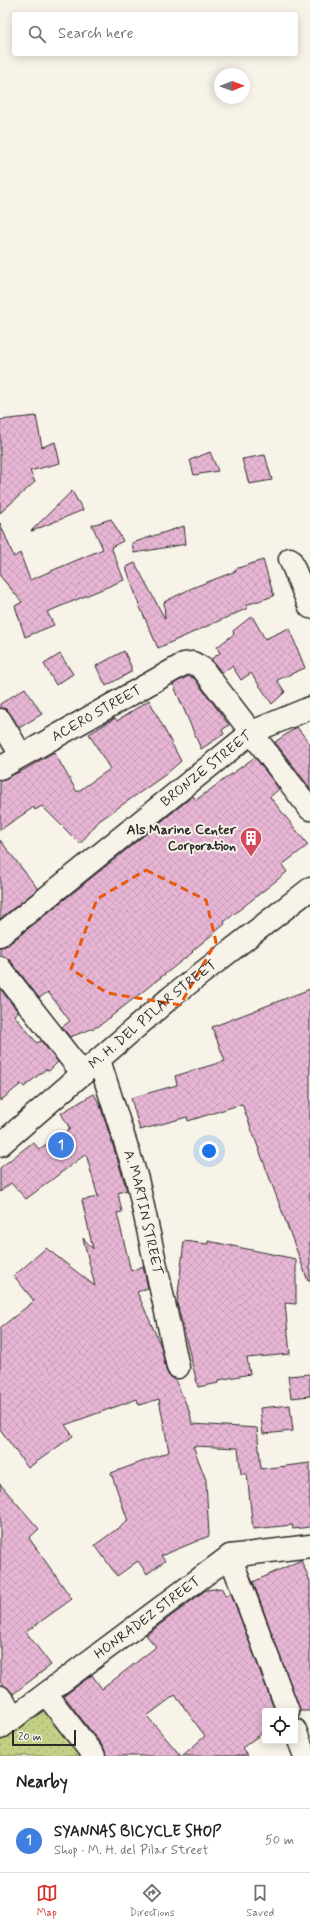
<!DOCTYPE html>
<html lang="en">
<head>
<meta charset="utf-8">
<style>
	:root { --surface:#fff; --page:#f2f2f2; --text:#202124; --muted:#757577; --line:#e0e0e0; --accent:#d93025 }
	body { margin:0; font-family:Mynerve,sans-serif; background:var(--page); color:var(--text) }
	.controls { position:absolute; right:12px; bottom:12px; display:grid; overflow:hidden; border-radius:4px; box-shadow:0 2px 10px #0003 }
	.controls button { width:36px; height:36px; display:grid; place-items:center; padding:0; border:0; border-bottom:1px solid var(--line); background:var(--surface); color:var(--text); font:20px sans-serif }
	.compass { position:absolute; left:214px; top:68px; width:36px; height:36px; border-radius:50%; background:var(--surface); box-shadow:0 2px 10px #0003; rotate:89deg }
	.scale { position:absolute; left:12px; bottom:10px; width:64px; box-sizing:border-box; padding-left:4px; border:2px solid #2b2b2b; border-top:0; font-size:11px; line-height:14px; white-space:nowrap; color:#2b2b2b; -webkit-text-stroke:3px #f7f3e8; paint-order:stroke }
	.you { position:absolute; left:209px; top:1151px; width:14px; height:14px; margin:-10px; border:3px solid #fff; border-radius:50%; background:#1a73e8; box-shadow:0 0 0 6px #1a73e833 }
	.badge { display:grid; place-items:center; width:26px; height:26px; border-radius:50%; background:var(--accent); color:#fff; font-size:13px; font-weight:700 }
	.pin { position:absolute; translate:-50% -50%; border:2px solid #fff; box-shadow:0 1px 4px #0006 }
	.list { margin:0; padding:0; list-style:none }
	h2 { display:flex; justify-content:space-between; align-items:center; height:52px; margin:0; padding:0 16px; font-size:17px }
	h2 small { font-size:13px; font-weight:400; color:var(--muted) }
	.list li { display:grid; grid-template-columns:26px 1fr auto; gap:12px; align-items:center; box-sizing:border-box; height:64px; padding:0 16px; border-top:1px solid var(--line) }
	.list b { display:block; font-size:15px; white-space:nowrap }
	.list p { margin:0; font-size:13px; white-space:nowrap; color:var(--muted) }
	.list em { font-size:13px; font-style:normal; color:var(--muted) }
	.icon { flex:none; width:22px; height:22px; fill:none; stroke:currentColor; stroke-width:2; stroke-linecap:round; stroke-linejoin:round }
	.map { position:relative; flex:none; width:310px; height:1756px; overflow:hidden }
	.search { position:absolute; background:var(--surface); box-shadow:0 2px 10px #0003; left:12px; right:12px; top:12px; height:44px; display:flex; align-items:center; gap:10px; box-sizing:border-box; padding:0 14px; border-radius:4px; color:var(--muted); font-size:15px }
	.sheet { height:116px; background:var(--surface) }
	nav { display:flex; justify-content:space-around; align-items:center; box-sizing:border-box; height:56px; border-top:1px solid var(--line); background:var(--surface); font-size:11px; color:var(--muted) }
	nav a { display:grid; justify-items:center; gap:2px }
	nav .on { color:var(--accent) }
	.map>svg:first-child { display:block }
	.park { fill:url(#park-dots); stroke:#767e58 }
	.building { fill:url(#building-cross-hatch); stroke:#2b2b2b }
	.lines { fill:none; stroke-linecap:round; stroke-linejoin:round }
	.minor-casing { stroke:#2b2b2b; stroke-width:25 }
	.major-casing { stroke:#2b2b2b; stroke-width:25 }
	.minor { stroke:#f7f3e8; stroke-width:22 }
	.major { stroke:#f7f3e8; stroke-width:22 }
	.marked { fill:none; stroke:#e8590c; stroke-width:3; stroke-dasharray:8 5; stroke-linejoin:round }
	.labels { text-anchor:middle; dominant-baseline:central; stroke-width:4; stroke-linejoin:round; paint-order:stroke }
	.street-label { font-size:14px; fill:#2b2b2b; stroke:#f7f3e8 }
	.poi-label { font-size:14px; font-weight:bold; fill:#2b2b2b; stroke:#f7f3e8; text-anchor:end }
</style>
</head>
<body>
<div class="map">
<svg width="310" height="1756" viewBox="0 0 310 1756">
	<defs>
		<pattern id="park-dots" width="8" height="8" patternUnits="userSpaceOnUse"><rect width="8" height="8" fill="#c2d185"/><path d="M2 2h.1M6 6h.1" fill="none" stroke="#a7b473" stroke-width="1.8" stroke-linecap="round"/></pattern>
		<pattern id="building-cross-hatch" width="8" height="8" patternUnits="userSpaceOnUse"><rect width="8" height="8" fill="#e8b6d5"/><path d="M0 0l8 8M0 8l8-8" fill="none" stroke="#c79db7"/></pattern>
	</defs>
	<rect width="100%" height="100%" fill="#f7f3e8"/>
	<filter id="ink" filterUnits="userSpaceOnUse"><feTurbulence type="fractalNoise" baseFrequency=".025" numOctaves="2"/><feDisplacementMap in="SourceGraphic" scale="8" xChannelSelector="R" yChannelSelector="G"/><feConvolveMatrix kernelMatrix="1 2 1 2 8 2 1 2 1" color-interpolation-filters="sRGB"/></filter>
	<g filter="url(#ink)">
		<path class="park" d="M47,1698L90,1756H0V1733Z"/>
		<g class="building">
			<path d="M36,416L42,447L55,442L60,463L30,471L35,482L0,513V420Z"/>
			<path d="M210,452L218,471L194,475L190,460Z"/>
			<path d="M265,455L272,480L249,484L242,459Z"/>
			<path d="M72,491L83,510L32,531H31Z"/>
			<path d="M111,519L123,541L111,547L124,580L47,612L54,625L25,637L15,606L22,602L0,576V523L14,557L20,553L30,580L103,549L92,525Z"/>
			<path d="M184,526L186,544L134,553L132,543Z"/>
			<path d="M263,560L274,596L246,605L248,608L158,648L139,605L126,567L135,563L165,619L164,602L192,588L236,571L235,569Z"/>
			<path d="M252,616L265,639L289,628L305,668L277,680L285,692L272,704L251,673L241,680L232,666L222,673L211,659L220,653L217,647L234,634L233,631Z"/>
			<path d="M124,651L131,666V672L106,686L96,666Z"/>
			<path d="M60,654L73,674L56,685L44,664Z"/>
			<path d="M188,676L194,678L229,725L222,730L224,734L201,749L173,684Z"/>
			<path d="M25,688L42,714L19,728L10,713L6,709L0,708V704Z"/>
			<path d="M149,700L181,761L165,775L99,821L80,844L42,806L35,810L34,807L0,830V780L24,770L54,752L77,792L110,769L89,734L115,718L117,721Z"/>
			<path d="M297,727L310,744V788L275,742Z"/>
			<path d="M255,757L279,789L270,797L308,845L282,865L287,872L224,922L225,924L192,951L193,952L99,1026L70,1037L62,1027L70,1021L48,992L39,998L10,960L0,956V947L8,945L193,796L196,800Z"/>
			<path d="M0,840L38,889L0,919Z"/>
			<path d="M0,988L18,1012L14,1015L37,1043L41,1041L58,1062L49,1071L46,1069L24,1087L21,1084L0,1101Z"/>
			<path d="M310,989V1280L308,1281L242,1104L188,1121L187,1117L140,1130L131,1098L177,1085L175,1076L225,1061L212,1027Z"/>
			<path d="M94,1094L100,1105L127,1190L118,1193L122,1212L117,1213L131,1271L143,1266L148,1288L137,1292L161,1346L166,1370L169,1376L175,1379L190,1413L192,1424L257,1428L261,1469L310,1463V1527L293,1529L292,1525L253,1529L247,1474H241L238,1448L193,1446L206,1480L209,1536L161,1556L165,1561L147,1574L138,1561L117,1576L95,1545L128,1521L111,1473L169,1452L159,1399L139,1405L137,1399L65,1425L73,1436L28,1468L0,1429V1328L34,1301L14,1276L46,1248L95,1286L83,1238L93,1249L82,1200L98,1197L86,1154L26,1199L11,1183L0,1192V1168L33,1142L39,1149L70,1129L61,1113Z"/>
			<path d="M184,1241L208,1244V1241L296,1259V1304L285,1303L290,1354L247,1358L250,1374L219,1380V1383L198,1387L177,1303Z"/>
			<path d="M310,1374V1396L291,1398L288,1376Z"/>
			<path d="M290,1405L293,1431L263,1434L260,1408Z"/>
			<path d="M0,1484L39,1529L29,1538L72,1599L26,1632L51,1665L13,1694L0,1682Z"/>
			<path d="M301,1560L310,1581V1711H300L253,1582Z"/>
			<path d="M222,1588L225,1596L231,1593L275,1711H265V1731L242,1748L248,1756H182L205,1736L175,1695L147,1716L181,1756H106L104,1748L64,1696L92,1675L102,1689L156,1647L146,1635L206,1590Z"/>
		</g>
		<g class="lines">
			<g class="minor-casing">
				<g id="minor">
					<path d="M290,559L310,607"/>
					<path d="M0,720L21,755"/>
					<path id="s1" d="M0,768L184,664L193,663L202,668L310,809"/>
					<path id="s2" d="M0,935L252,732L310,708"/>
					<path d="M0,968L83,1074"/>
					<path id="s3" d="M99,1060L137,1179L178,1367"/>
					<path d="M230,1556L288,1711"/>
					<path d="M46,1694L94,1756"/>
					<path d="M0,1697L15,1717"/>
					<path id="s4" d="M0,1728L230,1556L310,1546"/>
					<path d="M295,1730L305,1756"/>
				</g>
			</g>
			<g class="major-casing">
				<g id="major">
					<path id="s5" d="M0,1145L171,997L310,889"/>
				</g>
			</g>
			<use href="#minor" class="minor"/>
			<use href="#major" class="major"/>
		</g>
	</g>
	<path class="marked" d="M146,870L206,900L216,942L180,1005L107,993L71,969L97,899Z"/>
	<defs>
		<g id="building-pin" transform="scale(1.15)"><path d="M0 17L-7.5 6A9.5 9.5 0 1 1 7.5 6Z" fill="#d1495b" stroke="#f7f3e8"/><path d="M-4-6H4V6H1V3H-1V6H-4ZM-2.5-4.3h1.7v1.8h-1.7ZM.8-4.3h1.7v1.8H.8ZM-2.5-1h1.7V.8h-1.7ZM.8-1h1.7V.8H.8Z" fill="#fff"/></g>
	</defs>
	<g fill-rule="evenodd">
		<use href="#building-pin" x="251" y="838"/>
	</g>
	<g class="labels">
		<g class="street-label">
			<text stroke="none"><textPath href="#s1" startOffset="111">ACERO STREET</textPath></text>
			<text stroke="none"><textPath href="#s2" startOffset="265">BRONZE STREET</textPath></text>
			<text stroke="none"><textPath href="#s5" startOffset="201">M. H. DEL PILAR STREET</textPath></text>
			<text stroke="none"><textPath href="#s3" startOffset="159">A. MARTIN STREET</textPath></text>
			<text stroke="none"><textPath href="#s4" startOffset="184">HONRADEZ STREET</textPath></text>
		</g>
		<g class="poi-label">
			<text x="236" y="830">Als Marine Center<tspan x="236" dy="16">Corporation</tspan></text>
		</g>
	</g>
</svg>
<div class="controls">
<button><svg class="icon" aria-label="locate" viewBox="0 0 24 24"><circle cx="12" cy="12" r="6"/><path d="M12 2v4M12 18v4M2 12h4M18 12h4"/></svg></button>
</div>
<svg class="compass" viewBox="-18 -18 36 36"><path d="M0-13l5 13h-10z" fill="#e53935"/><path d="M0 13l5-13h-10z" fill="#757577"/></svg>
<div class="scale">20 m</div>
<div class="you"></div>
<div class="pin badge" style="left:61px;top:1145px;background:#3f7fe0">1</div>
<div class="search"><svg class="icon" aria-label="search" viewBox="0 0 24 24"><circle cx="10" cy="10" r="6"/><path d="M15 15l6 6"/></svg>Search here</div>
</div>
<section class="sheet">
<h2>Nearby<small></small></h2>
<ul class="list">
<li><span class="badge" style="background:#3f7fe0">1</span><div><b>SYANNAS BICYCLE SHOP</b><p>Shop · M. H. del Pilar Street</p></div><em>50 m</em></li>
</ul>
</section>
<nav>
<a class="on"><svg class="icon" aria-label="map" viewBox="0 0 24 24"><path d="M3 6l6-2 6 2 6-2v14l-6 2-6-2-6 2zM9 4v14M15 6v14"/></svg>Map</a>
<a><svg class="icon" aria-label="directions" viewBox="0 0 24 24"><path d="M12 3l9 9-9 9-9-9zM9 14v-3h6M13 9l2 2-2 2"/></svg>Directions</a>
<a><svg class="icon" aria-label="saved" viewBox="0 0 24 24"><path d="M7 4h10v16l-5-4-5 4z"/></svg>Saved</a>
</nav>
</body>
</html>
